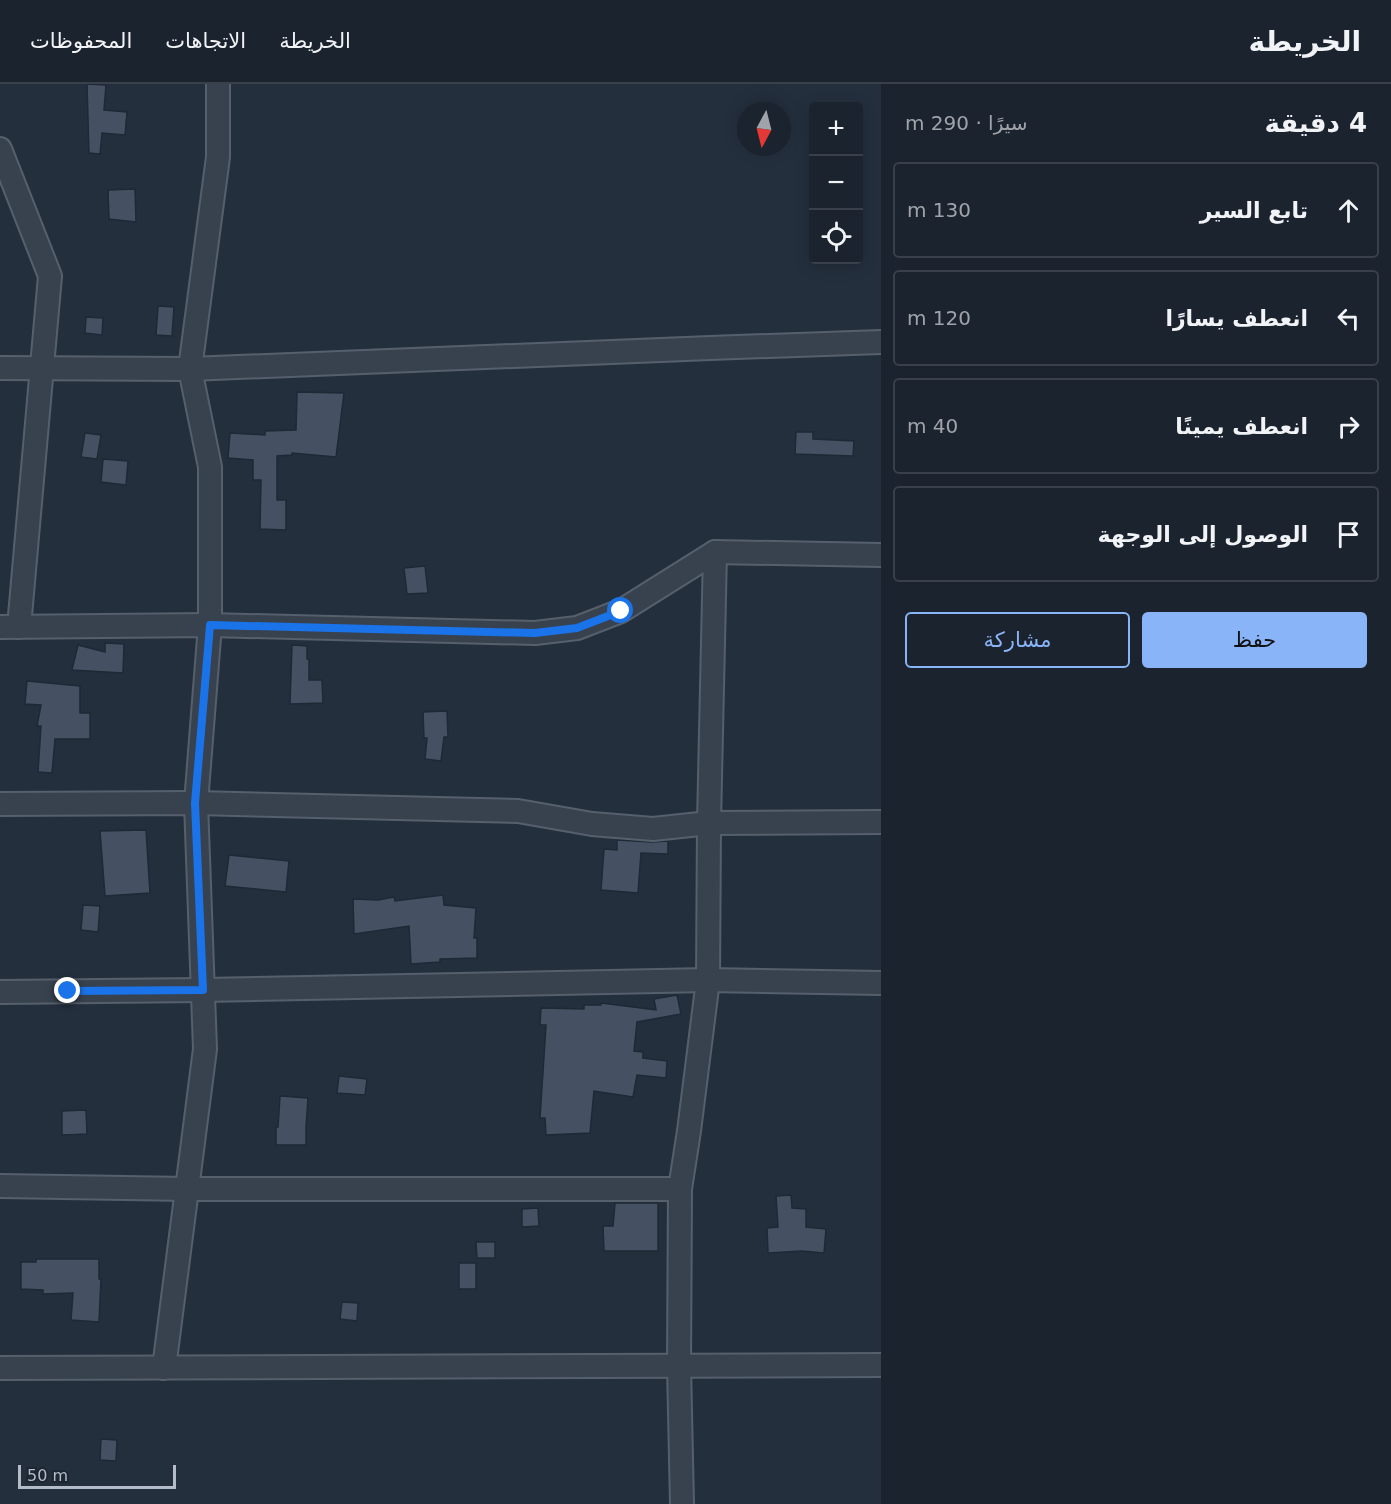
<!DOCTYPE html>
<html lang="ar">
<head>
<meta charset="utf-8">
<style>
	:root { --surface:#1b232e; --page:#242b36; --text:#f1f3f6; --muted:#a0a4aa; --line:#39404a; --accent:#8ab4f8 }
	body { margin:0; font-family:"DejaVu Sans",Cairo,sans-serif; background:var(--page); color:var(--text); direction:rtl }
	.controls { position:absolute; right:18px; top:18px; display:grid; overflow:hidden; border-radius:6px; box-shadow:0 3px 15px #0003 }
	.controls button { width:54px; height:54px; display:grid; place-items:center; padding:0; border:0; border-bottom:2px solid var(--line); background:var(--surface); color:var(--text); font:30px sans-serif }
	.compass { position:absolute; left:737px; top:18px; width:54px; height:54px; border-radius:50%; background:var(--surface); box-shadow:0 3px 15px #0003; rotate:187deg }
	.scale { position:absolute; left:18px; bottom:15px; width:158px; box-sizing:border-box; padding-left:6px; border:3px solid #b4bcc9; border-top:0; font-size:16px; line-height:21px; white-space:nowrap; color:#b4bcc9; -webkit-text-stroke:4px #1d2633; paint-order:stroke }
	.stop { position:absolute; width:18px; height:18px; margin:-14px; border:4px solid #1a73e8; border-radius:50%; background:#fff }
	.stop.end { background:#1a73e8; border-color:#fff; box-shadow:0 2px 6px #0008 }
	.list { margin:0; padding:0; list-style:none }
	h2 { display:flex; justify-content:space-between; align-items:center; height:78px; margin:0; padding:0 24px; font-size:26px }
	h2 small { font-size:20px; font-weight:400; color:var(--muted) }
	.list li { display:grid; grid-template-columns:39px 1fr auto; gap:18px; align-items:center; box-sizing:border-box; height:96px; margin:0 12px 12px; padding:0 12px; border:2px solid var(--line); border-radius:6px }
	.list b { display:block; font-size:22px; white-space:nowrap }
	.list em { font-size:20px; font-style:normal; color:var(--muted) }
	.actions { display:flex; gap:12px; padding:18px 24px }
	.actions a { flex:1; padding:14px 0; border:2px solid var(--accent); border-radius:6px; text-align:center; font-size:21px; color:var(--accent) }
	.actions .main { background:var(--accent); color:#111 }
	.icon { flex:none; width:33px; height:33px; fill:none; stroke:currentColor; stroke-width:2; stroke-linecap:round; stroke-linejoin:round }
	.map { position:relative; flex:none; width:881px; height:1420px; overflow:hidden; direction:ltr }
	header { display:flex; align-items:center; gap:36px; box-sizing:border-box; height:84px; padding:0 30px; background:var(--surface); border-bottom:2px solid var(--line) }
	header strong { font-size:28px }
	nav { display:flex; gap:33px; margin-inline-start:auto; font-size:21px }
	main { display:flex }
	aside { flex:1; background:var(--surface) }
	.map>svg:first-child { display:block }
	.building { fill:#455162; stroke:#1f2835; stroke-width:1.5 }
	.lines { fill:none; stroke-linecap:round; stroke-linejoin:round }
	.street-casing { stroke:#565f6c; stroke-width:26 }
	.street { stroke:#38414e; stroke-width:22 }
	.route { stroke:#1a73e8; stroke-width:8 }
</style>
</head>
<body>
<header>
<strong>الخريطة</strong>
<nav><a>الخريطة</a><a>الاتجاهات</a><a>المحفوظات</a></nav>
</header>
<main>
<aside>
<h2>4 دقيقة<small>سيرًا · 290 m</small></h2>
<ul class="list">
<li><svg class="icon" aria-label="ahead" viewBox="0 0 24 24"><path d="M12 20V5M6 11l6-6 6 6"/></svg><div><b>تابع السير</b></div><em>130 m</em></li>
<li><svg class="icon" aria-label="left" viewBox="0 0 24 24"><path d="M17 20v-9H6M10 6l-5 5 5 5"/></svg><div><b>انعطف يسارًا</b></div><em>120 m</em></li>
<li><svg class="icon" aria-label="right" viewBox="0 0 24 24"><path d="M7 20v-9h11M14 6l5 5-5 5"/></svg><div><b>انعطف يمينًا</b></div><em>40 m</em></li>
<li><svg class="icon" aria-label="arrive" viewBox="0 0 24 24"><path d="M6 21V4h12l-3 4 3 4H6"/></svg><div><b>الوصول إلى الوجهة</b></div></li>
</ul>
<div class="actions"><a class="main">حفظ</a><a>مشاركة</a></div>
</aside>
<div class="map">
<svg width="881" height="1420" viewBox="0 0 881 1420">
	<rect width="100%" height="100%" fill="#242f3e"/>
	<g class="building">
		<path d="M87,0L106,1L104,26L127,28L125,51L102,49L100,70L89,69Z"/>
		<path d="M135,105L136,138L109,135L108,106Z"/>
		<path d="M158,222L174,223L172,252L156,251Z"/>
		<path d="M86,233L103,234L102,251L85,249Z"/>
		<path d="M297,308L344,309L336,373L292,369V371L277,372V416H286V446L260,445L261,396H253V376L228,374L230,349L265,351V347L296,346Z"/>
		<path d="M796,348H813V355L854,357L853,372L795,370Z"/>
		<path d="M85,349L101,351L97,375L81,373Z"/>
		<path d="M103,375L128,377L126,401L101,398Z"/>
		<path d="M425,482L428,509L407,510L404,484Z"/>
		<path d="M105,559L124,560L123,589L72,586L78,561L105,568Z"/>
		<path d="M292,561L307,562V575H309V596H322L323,619L290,620Z"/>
		<path d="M27,597L80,602V629H90V655H55L52,689L38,688L41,642H37L41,621L25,620Z"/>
		<path d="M447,627L448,653H444L441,677L425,675L427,654H424L423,628Z"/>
		<path d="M146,746L150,809L105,812L100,747Z"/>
		<path d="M617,756L652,758L668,757V770L641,769L638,809L601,806L604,765L617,766Z"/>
		<path d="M229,771L289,777L286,808L225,802Z"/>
		<path d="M443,811L444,821L476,824L474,854H477V874L440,875V878L411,880L409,842L354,850L353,815L378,816L394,813L395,817Z"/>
		<path d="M83,821L100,822L98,848L81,846Z"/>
		<path d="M677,911L681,930L637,938L634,967L643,968V974L667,977L666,994L637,991L633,1013L594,1007L590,1049L546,1051L545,1034H540L546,941H540L541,924L584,925V921H601V919L656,926L654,915Z"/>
		<path d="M339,992L367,995L365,1011L337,1009Z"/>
		<path d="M280,1012L308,1014L306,1043V1061H276V1043H278Z"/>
		<path d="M86,1026L87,1050L62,1051V1027Z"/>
		<path d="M791,1111L792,1124L806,1125V1143L826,1145L824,1169L802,1167L768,1169L767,1144L778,1143L776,1112Z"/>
		<path d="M615,1119H658V1167H604L603,1142H613Z"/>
		<path d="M538,1124L539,1142L522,1143V1125Z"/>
		<path d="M476,1158H495V1174H477Z"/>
		<path d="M36,1175H99V1195H101L99,1238L71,1236L73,1209L43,1210V1206L21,1205V1178H36Z"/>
		<rect x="459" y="1179" width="17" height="26"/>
		<path d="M342,1218L358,1219L357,1237L340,1235Z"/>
		<path d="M101,1355L117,1356L116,1377L100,1376Z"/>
	</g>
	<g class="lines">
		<g class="street-casing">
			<g id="street">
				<path d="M0,65L50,192L19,543"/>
				<path d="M0,284L190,285L710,264L881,258"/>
				<path d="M0,543L210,541L535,549L577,544L621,527L715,468L881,471"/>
				<path d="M0,720L196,719L518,727L592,740L653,745L709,739L881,738"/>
				<path d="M0,908L203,906L708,896L881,899"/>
				<path d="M0,1102L187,1105H680"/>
				<path d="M0,1284L881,1281"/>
				<path d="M164,1284L205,965L196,719L210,541V383L190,285L218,73V0"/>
				<path d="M682,1420L679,1282L680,1105L689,1047L708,896L709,739L715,468"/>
			</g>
		</g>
		<use href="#street" class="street"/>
	</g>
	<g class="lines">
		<path class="route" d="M68,907L203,906L195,719L210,541L535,549L577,544L621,527"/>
	</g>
</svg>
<div class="controls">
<button>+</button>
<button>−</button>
<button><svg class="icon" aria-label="locate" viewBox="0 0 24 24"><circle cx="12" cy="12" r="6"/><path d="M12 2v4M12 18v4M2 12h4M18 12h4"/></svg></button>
</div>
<svg class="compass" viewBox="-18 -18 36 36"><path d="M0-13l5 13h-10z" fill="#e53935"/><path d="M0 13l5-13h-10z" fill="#a0a4aa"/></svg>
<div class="scale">50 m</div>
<div class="stop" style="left:621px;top:527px"></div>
<div class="stop end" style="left:68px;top:907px"></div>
</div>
</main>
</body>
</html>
